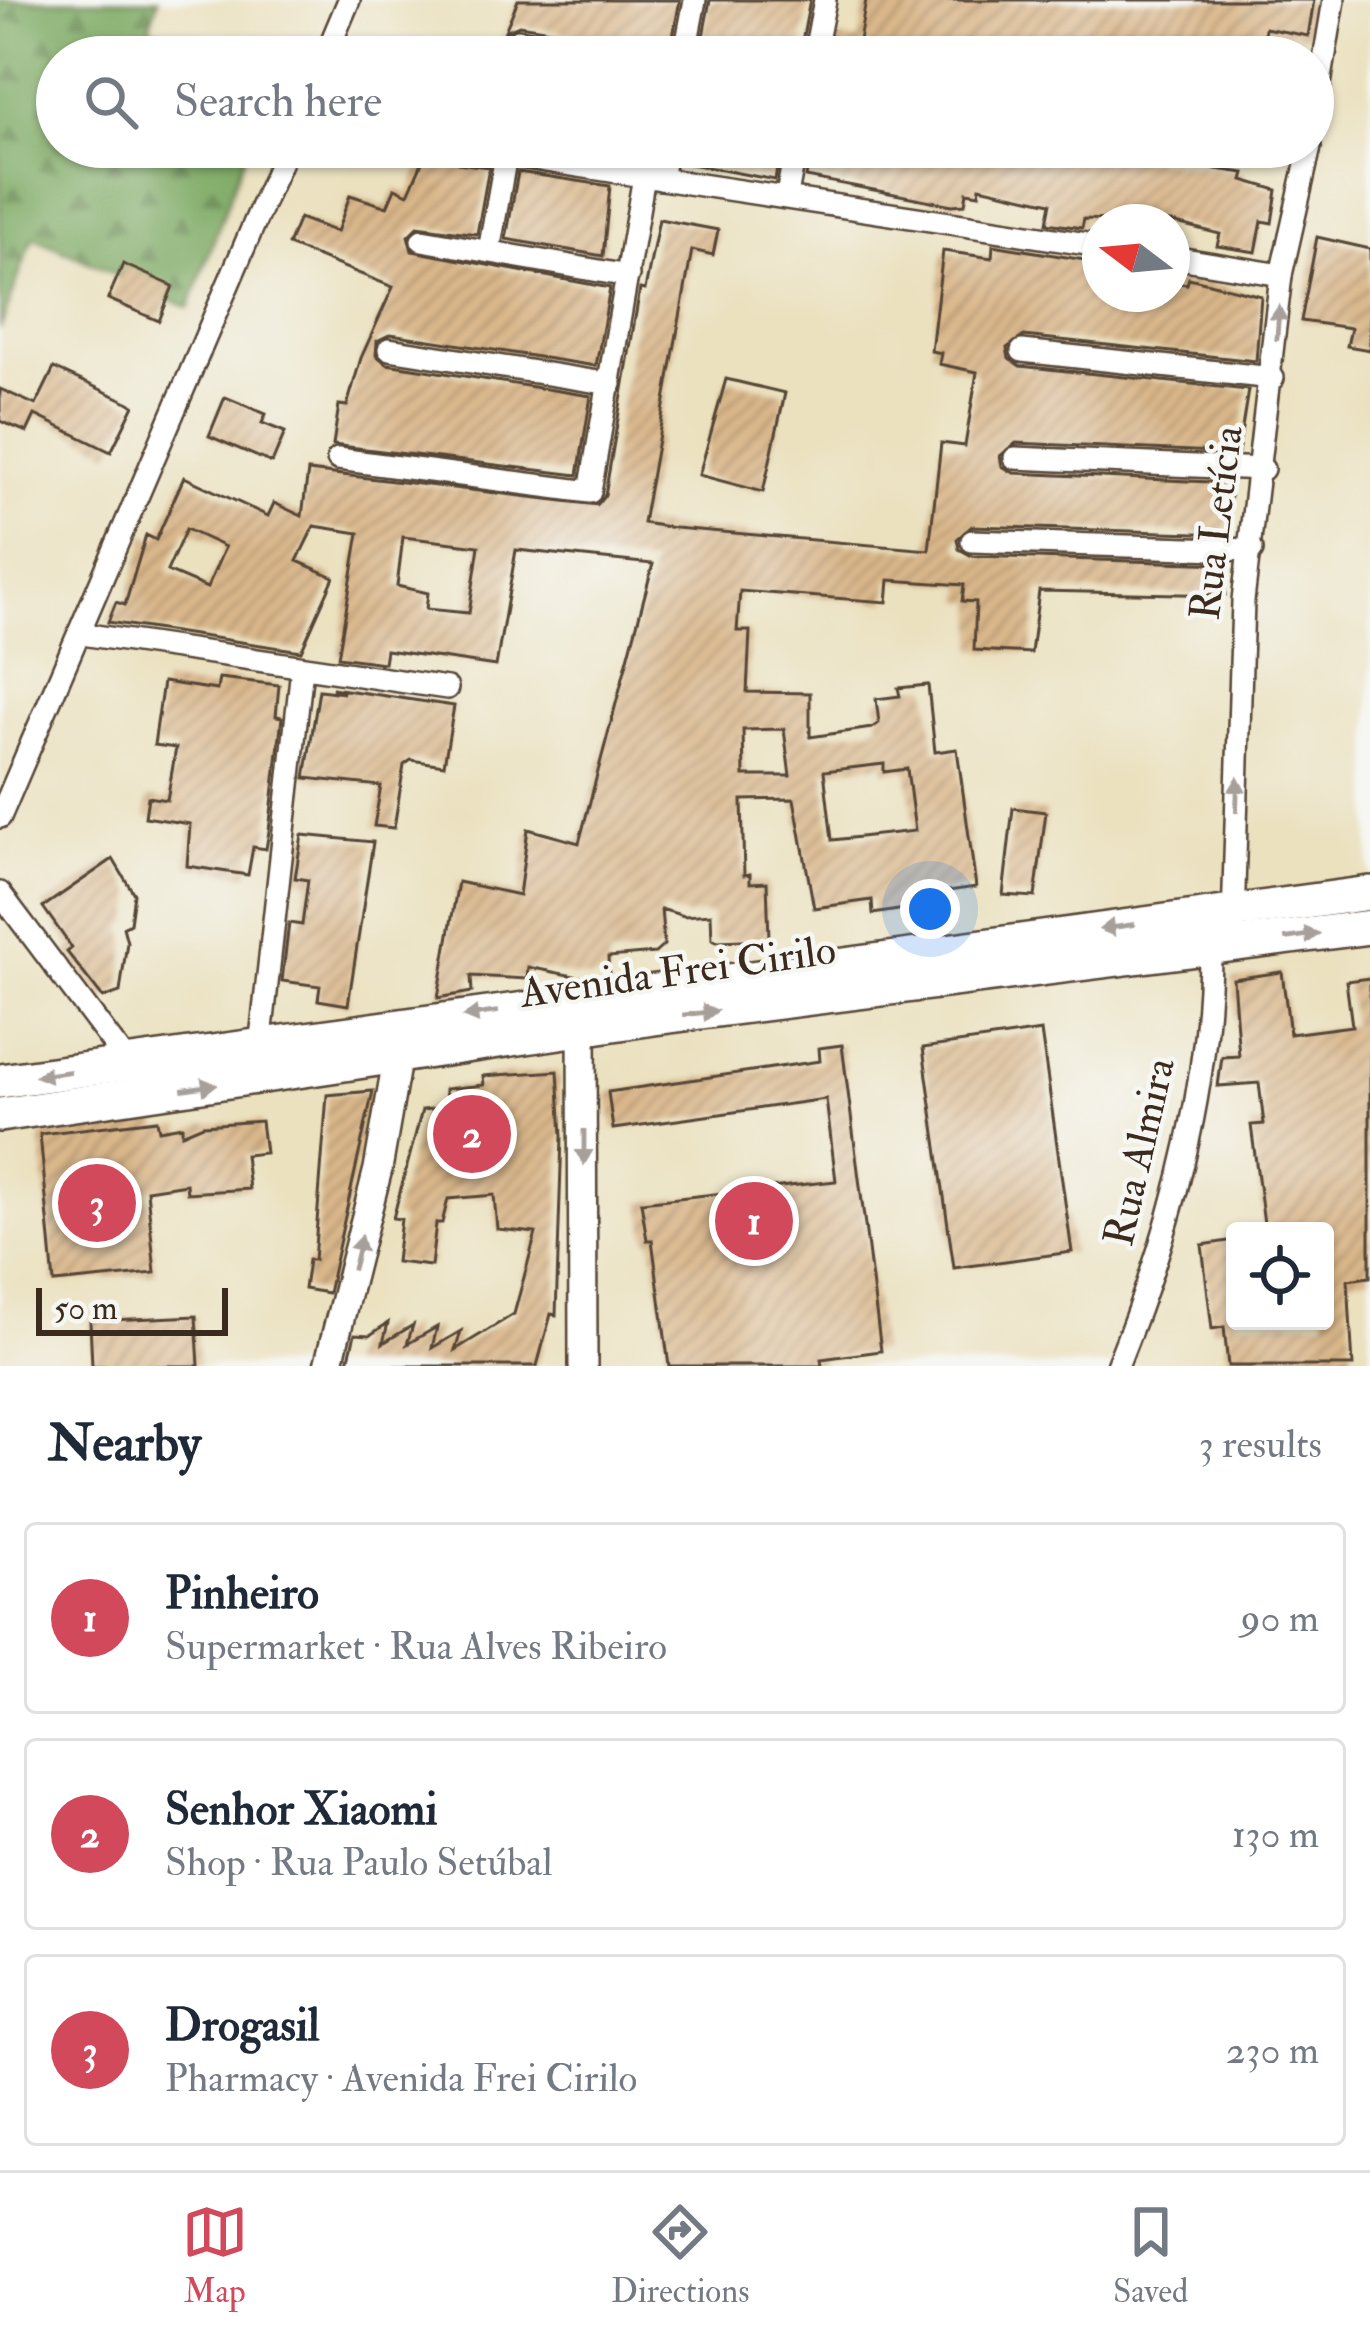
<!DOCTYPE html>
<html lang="en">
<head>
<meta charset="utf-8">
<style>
	:root { --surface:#fff; --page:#f2f2f3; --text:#1f2937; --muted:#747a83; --line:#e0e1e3; --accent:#d1495b }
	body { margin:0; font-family:"IM FELL Double Pica",serif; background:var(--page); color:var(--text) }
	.controls { position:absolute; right:36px; bottom:36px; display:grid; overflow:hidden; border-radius:12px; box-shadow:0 3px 9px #0004 }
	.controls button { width:108px; height:108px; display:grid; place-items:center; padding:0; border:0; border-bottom:3px solid var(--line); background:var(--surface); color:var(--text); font:60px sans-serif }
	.compass { position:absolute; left:1082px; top:204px; width:108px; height:108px; border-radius:50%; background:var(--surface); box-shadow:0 3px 9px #0004; rotate:286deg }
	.scale { position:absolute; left:36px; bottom:30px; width:192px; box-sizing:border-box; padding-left:12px; border:6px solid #3b2a1e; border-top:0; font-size:33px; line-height:42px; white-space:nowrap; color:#3b2a1e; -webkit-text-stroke:9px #f6f6f2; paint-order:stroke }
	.you { position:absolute; left:930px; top:909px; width:42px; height:42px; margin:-30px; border:9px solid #fff; border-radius:50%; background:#1a73e8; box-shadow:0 0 0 18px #1a73e833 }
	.badge { display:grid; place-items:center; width:78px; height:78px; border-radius:50%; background:var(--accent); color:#fff; font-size:39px; font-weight:700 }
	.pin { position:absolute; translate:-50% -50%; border:6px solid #fff; box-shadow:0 3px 12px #0006 }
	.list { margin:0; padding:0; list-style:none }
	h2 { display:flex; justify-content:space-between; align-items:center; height:156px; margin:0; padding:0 48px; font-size:51px }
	h2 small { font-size:39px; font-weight:400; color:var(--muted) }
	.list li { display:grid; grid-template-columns:78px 1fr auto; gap:36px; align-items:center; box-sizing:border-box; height:192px; margin:0 24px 24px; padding:0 24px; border:3px solid var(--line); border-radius:12px }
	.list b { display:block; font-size:45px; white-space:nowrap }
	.list p { margin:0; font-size:39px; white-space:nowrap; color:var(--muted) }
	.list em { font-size:39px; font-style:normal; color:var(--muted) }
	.icon { flex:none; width:66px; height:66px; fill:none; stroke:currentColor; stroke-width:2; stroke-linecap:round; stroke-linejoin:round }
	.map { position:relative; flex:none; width:1370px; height:1366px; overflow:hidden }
	.search { position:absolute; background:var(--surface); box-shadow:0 3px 9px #0004; left:36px; right:36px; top:36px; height:132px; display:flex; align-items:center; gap:30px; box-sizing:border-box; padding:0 42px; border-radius:66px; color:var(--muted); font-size:45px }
	.sheet { height:804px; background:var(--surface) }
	nav { display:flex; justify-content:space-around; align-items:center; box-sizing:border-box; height:168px; border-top:3px solid var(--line); background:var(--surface); font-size:33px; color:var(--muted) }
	nav a { display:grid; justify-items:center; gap:6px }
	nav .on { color:var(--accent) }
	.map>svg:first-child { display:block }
	.forest { fill:url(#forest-firs); stroke:#5b6a40; stroke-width:3 }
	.building { fill:url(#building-hatch); fill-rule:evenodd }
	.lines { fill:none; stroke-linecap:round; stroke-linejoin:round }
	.street-casing { stroke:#554536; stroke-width:26 }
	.secondary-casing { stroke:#554536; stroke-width:32 }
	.primary-casing { stroke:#554536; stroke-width:38 }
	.street { stroke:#fff; stroke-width:21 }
	.secondary { stroke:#fff; stroke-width:27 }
	.primary { stroke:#fff; stroke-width:33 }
	.oneway { fill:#a79f9a }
	.labels { text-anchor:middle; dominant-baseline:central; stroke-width:9; stroke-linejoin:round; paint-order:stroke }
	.street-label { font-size:42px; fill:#3b2a1e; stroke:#f6f6f2 }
</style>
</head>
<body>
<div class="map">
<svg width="1370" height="1366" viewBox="0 0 1370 1366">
	<defs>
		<pattern id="forest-firs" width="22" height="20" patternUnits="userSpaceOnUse" patternTransform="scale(3)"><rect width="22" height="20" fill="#7ba962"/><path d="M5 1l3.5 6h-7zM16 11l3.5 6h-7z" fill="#668a50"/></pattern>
		<pattern id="building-hatch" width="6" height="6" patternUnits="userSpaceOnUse" patternTransform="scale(3)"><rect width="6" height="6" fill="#dab78b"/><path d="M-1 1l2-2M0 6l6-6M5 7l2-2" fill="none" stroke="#b29571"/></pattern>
	</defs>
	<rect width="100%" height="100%" fill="#f6f6f2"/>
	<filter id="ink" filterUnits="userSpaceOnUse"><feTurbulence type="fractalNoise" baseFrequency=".00833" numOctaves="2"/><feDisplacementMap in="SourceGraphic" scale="24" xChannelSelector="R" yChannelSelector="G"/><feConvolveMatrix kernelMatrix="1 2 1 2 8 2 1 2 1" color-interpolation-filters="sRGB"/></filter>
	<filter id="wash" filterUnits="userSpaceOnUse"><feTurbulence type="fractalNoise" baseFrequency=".004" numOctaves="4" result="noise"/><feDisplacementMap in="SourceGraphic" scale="48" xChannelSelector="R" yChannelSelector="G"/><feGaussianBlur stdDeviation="2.7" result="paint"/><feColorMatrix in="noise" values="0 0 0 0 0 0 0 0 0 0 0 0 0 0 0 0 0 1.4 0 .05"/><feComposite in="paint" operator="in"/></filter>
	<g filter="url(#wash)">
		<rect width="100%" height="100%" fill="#ebe1bf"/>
		<path class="forest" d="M0,0H158L149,28L224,57H57V147H248L189,308L33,237L0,329Z"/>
		<g id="blocks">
			<g class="building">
				<path d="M518,0H680L670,52L658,50L657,57H638L625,42L519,25L507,30L504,44L510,52L529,57H494Z"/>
				<path d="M710,0H810L799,57H699Z"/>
				<path d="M866,0H1314L1308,36L1265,28L1262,52L1255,51L1254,57H980L948,51L947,57H829L833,37L859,41Z"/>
				<path d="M429,147H446L458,163L489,167L477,234L418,226L408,236L412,251L610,288L596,366L391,334L377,341L376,355L387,364L591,396L578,475L333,445L339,405L347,406L361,358L393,287L288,245L299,218L337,232L350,195L387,207L395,188L408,194Z"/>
				<path d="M682,147H781L775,180L680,162Z"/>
				<path d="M811,147H1123L1121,156L1245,173L1243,180L1277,190L1272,223L1262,221L1256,252L1217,246L1220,234L1172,222L1084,219L1082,228L1047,223L1051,203L980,187L979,194L967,192L965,204L952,205L806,177Z"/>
				<path d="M518,172L610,186L603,256L506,239Z"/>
				<path d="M659,219L718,230L713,255L692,250L643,523L675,528L929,550L941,443L965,446L977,372L939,364L941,353L931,351L943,251L992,258L993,245L1097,262L1100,294H1172V282L1187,284L1189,278L1261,296L1256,361L1024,336L1007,348L1009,358L1020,366L1248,390L1238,453L1016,443L1000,456L1002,466L1014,473L1231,483L1227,534L972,526L957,539L959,549L972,556L1225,564V595L1039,591L1031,653L974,650L976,602L962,601L964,585L889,580L887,602L740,591L737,631H750L747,692L810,693V737L872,728L879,723L876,699L900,696L898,688L928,685L935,752L957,749L976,887L934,893L936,904L873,914L872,900L814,908L794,799L742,800L744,875L750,874V883L767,882L769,939L717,941L712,939L711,914L684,916L661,909L664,945L655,953L608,957L609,976L589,979L528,967L527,979L471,976L472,992L438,998L458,882L519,895L528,829L579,843L653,564L516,550L496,666L386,650L384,663L338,657L359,533L314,526L297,561L334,577L301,651L108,622L116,602L125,605L146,535L156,540L184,477L268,516L274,503L302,516L308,471L597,505L605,495L640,289L645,290ZM186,529L225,547L207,588L167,571ZM403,537L479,546L469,613L426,609L428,593L397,586ZM784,729L790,776H744L743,730ZM884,764V772L907,769L915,831L832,840L824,771Z"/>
				<path d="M1317,237L1370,249V350L1347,346L1351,328L1301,321Z"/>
				<path d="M123,264L173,286L159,321L108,299Z"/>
				<path d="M54,368L134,405L111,452L35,415L27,432L0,421V389L36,405Z"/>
				<path d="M726,379L785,393L763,492L699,475Z"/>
				<path d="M225,397L266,414L262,423L285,432L272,463L209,436Z"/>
				<path d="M219,678L279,685L276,716L282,717L269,831L266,849L253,847L248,875L187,866L190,824L145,817L148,797L167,800L176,748L154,745L163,682L217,690Z"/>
				<path d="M332,688L454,706L444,765L411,760L404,765L394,828L374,826L381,786L305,778L319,690L344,693Z"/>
				<path d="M1013,808L1046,812L1035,897L1003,895Z"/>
				<path d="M302,835L373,842L348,1005L318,1000L320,986L282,981L289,923L302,925L308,880L295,878Z"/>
				<path d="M113,859L134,894L130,923L123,927L127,942L120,992L103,998L67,952L72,948L43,907Z"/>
				<path d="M1282,972L1290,1034L1352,1026L1346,981L1370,978V1277L1348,1280L1353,1366H1228L1224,1327L1212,1329L1202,1245L1235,1240V1321H1325V1231H1265L1251,1125L1264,1124L1259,1083L1218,1086L1222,1057L1239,1056L1233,979Z"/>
				<path d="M1041,1031L1072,1252L954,1268L923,1048Z"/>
				<path d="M842,1045L881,1351L821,1359L822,1366H669L652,1240H647L641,1202L836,1181L826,1099L613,1129L608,1092L820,1061L819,1048Z"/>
				<path d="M558,1071L562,1136L556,1315L551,1314L537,1366H347L355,1334L370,1335L388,1323L383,1343L413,1325L407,1344L437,1327L432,1348L461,1331L455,1350L514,1314L536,1233L497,1229L494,1195L448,1199L442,1223H436L431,1266L396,1262L401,1219L393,1218L422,1110L447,1107L445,1089L484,1085L483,1076Z"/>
				<path d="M373,1091L328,1293L304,1289L308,1260H314L327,1095Z"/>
				<path d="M157,1120L159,1130L182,1126V1134L203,1125L261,1121L265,1153L245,1155L249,1189L187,1193L186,1184L147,1190L155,1273L54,1283L40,1134Z"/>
				<path d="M196,1316L199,1366H92L90,1321Z"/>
			</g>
		</g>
	</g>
	<g filter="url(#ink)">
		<use href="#blocks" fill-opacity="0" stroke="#554536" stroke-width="3"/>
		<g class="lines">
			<g class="street-casing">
				<g id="street">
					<path d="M518,40L623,57"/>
					<path d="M325,57L349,0"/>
					<path d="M684,57L695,0"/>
					<path d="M814,57L825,0"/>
					<path d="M1313,126L1334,0"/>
					<path d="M1285,147L1309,151"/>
					<path d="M461,148L644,176"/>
					<path d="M661,179L1100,246"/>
					<path d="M787,195L796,147"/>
					<path d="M422,240L628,276"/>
					<path d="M489,251L506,155"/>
					<path d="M1172,257L1281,275"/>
					<path d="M389,349L611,384"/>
					<path d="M1022,351L1273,378"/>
					<path d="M1015,458L1263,469"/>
					<path d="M338,459L590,492L644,176L661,179L667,147"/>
					<path d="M972,541L1252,550"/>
					<path d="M82,634L447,688"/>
					<path d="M0,817L287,147"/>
					<path d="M0,893L133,1070"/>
					<path d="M1233,921L1243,601L1281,275L1310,147"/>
					<path d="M260,1047L302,668"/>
					<path d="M1117,1366C1170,1234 1210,1092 1210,949L1217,938"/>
				</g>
			</g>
			<g class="secondary-casing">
				<g id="secondary">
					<path d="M582,1010L583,1366"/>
					<path d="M328,1366L378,1169L401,1037"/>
				</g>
			</g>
			<g class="primary-casing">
				<g id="primary">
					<path d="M0,1081L1370,893"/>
					<path d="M0,1115L654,1018L1370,927"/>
				</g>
			</g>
			<use href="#street" class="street"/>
			<use href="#secondary" class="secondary"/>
			<use href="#primary" class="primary"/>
		</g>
		<defs><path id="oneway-solid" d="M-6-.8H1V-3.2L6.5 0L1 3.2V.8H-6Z" transform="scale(3)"/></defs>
		<g class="oneway">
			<use href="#oneway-solid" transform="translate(1278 323) rotate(-86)"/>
			<use href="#oneway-solid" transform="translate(1237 795) rotate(-88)"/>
			<use href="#oneway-solid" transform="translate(1117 927) rotate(172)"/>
			<use href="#oneway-solid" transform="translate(1302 936) rotate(-8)"/>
			<use href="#oneway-solid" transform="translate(700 1013) rotate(-7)"/>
			<use href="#oneway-solid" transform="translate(481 1014) rotate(172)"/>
			<use href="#oneway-solid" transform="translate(53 1074) rotate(172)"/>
			<use href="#oneway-solid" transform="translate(199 1087) rotate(-8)"/>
			<use href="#oneway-solid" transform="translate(584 1147) rotate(90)"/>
			<use href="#oneway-solid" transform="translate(357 1253) rotate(-76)"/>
		</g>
	</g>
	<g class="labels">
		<g class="street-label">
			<text transform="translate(1217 523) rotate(-83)">Rua Letícia</text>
			<text transform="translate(678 972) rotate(-8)">Avenida Frei Cirilo</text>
			<text transform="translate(1140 1152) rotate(-77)">Rua Almira</text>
		</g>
	</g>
</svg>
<div class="controls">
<button><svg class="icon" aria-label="locate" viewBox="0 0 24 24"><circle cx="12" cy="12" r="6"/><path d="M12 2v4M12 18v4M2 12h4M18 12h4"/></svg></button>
</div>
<svg class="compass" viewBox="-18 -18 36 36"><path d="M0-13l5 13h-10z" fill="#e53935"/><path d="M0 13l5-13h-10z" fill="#747a83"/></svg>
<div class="scale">50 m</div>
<div class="you"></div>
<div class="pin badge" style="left:754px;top:1221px">1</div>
<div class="pin badge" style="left:472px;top:1134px">2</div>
<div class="pin badge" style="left:97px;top:1203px">3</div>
<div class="search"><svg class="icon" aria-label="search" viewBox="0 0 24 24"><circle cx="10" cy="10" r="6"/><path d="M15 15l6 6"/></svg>Search here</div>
</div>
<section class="sheet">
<h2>Nearby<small>3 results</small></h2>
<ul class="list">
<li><span class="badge">1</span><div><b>Pinheiro</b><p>Supermarket · Rua Alves Ribeiro</p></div><em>90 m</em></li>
<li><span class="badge">2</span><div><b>Senhor Xiaomi</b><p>Shop · Rua Paulo Setúbal</p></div><em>130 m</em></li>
<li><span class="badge">3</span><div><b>Drogasil</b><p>Pharmacy · Avenida Frei Cirilo</p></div><em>230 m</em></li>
</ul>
</section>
<nav>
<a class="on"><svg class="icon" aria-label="map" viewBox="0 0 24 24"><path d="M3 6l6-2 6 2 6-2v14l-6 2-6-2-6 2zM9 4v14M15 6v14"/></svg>Map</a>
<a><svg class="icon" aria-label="directions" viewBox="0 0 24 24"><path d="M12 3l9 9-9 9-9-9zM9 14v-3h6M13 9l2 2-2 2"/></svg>Directions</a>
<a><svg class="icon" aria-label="saved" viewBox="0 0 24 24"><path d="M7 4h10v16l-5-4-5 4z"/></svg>Saved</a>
</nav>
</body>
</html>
